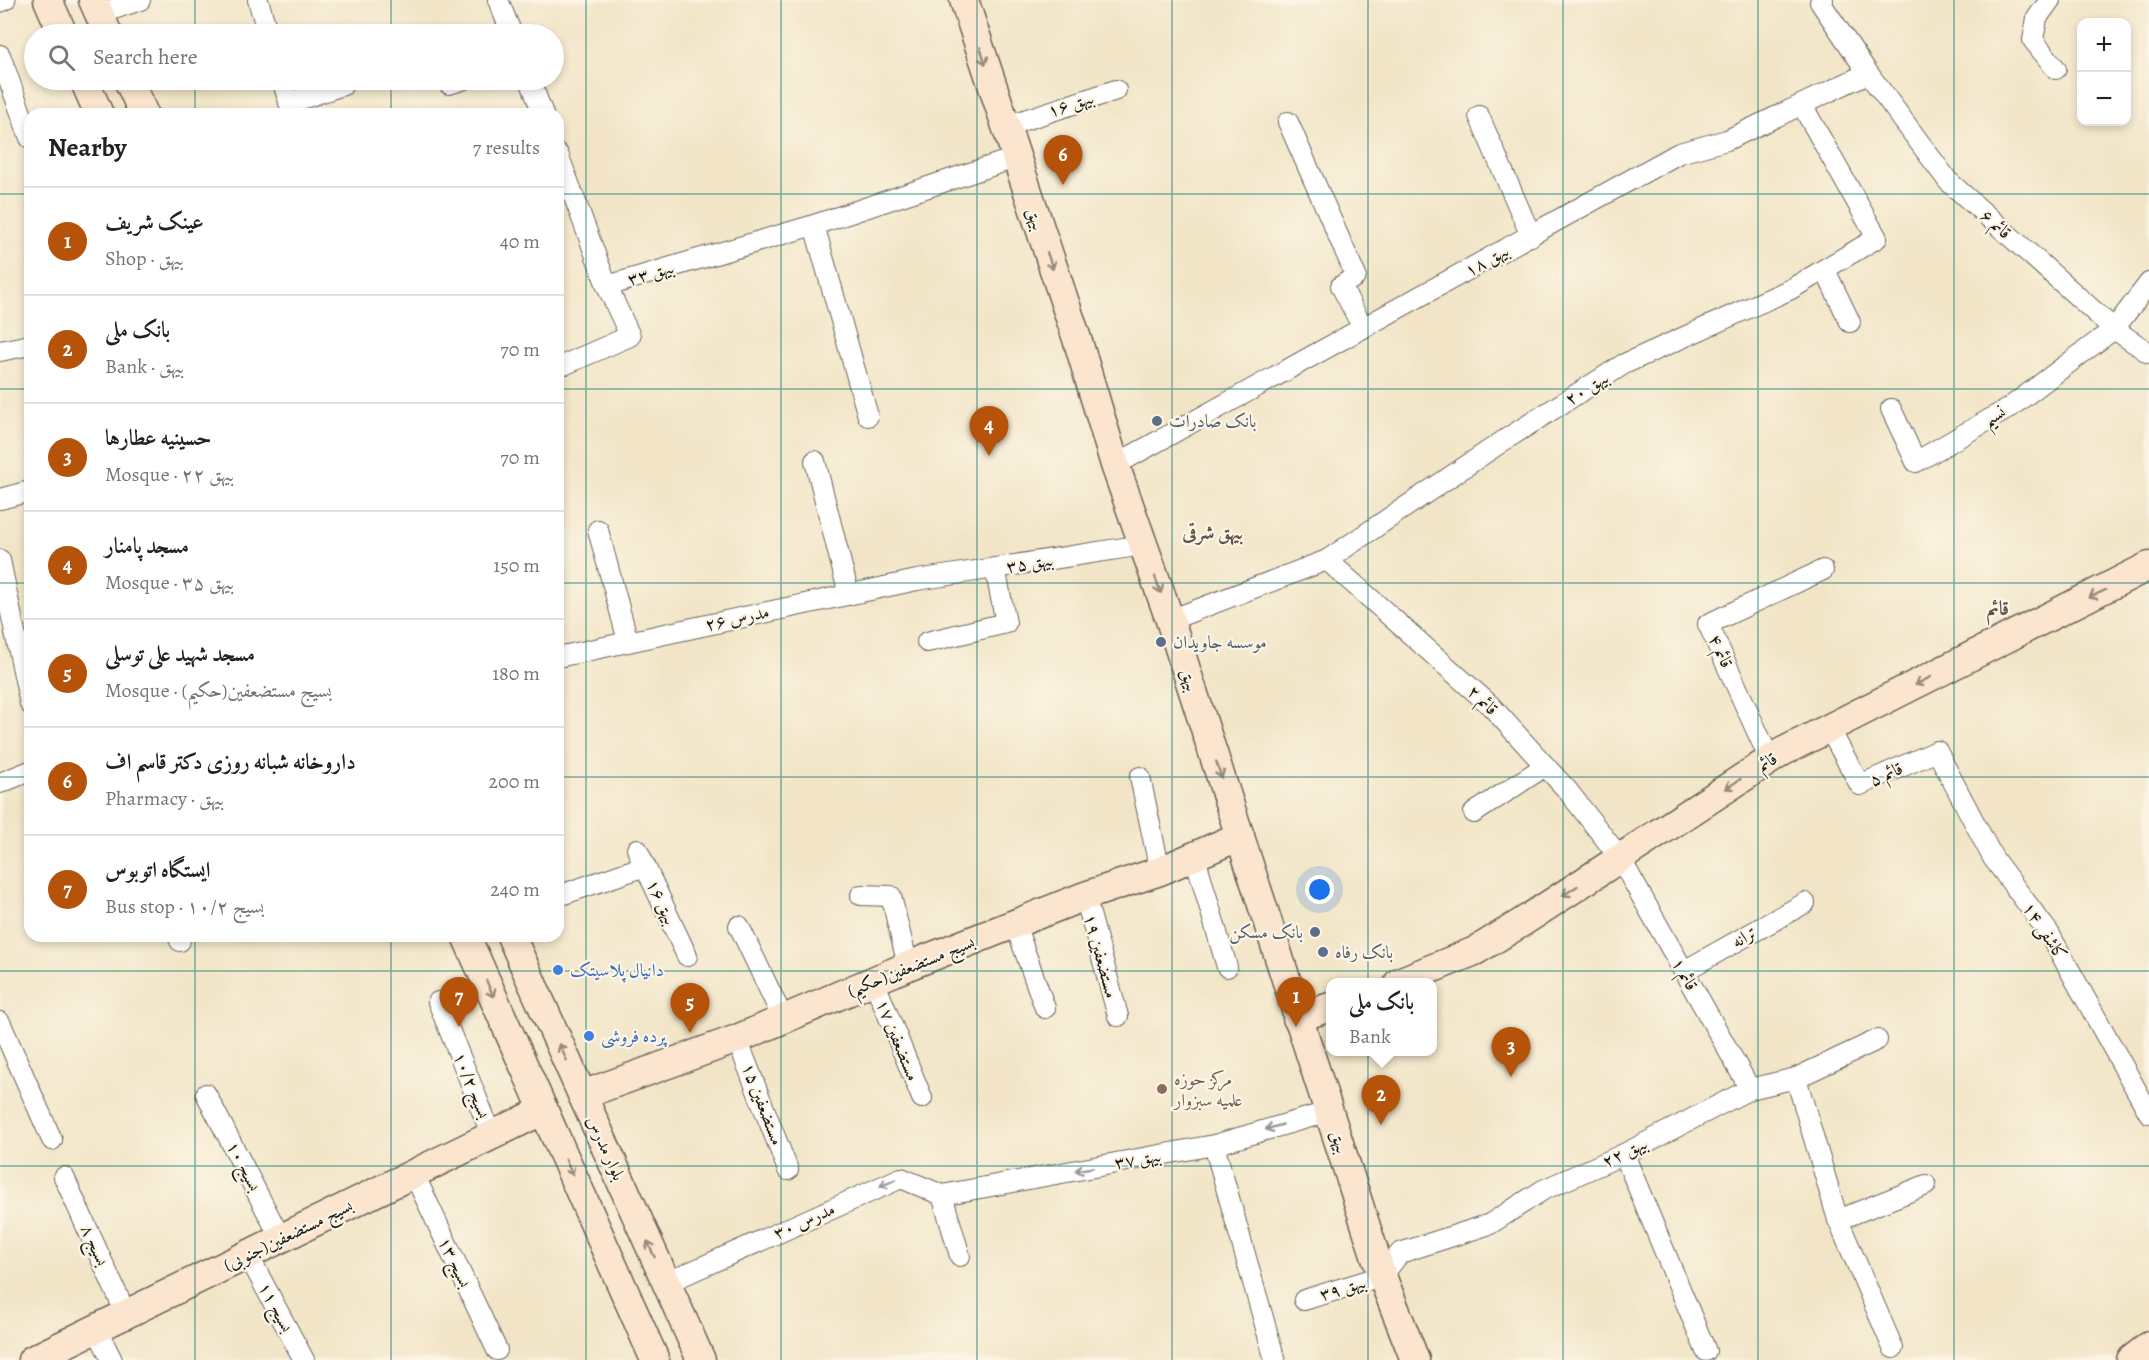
<!DOCTYPE html>
<html lang="en">
<head>
<meta charset="utf-8">
<style>
	:root { --surface:#fff; --page:#f2f2f2; --text:#222; --muted:#767676; --line:#e0e0e0; --accent:#b45309 }
	body { margin:0; font-family:Alegreya,Amiri,serif; background:var(--page); color:var(--text) }
	.controls { position:absolute; right:18px; top:18px; display:grid; overflow:hidden; border-radius:12px; box-shadow:0 3px 9px #0003 }
	.controls button { width:54px; height:54px; display:grid; place-items:center; padding:0; border:0; border-bottom:2px solid var(--line); background:var(--surface); color:var(--text); font:30px sans-serif }
	.you { position:absolute; left:1320px; top:890px; width:21px; height:21px; margin:-15px; border:4px solid #fff; border-radius:50%; background:#1a73e8; box-shadow:0 0 0 9px #1a73e833 }
	.badge { display:grid; place-items:center; width:39px; height:39px; border-radius:50%; background:var(--accent); color:#fff; font-size:20px; font-weight:700 }
	.pin { position:absolute; translate:-50% -50px; filter:drop-shadow(0 2px 3px #0008) }
	.pin::after { content:''; position:absolute; top:32px; width:21px; height:18px; background:inherit; clip-path:polygon(0 0,100% 0,50% 100%) }
	.popup { position:absolute; left:1326px; top:978px; width:111px; height:78px; box-sizing:border-box; display:grid; place-content:center; border-radius:12px; background:var(--surface); filter:drop-shadow(0 2px 4px #0005); font-size:20px; white-space:nowrap; color:var(--muted) }
	.popup b { font-size:22px; color:var(--text) }
	.popup::after { content:''; position:absolute; left:50%; top:100%; margin-left:-12px; border:12px solid transparent; border-top-color:var(--surface) }
	.list { margin:0; padding:0; list-style:none }
	h2 { display:flex; justify-content:space-between; align-items:center; height:78px; margin:0; padding:0 24px; font-size:26px }
	h2 small { font-size:20px; font-weight:400; color:var(--muted) }
	.list li { display:grid; grid-template-columns:39px 1fr auto; gap:18px; align-items:center; box-sizing:border-box; height:108px; padding:0 24px; border-top:2px solid var(--line) }
	.list b { display:block; font-size:22px; white-space:nowrap }
	.list p { margin:0; font-size:20px; white-space:nowrap; color:var(--muted) }
	.list em { font-size:20px; font-style:normal; color:var(--muted) }
	.icon { flex:none; width:33px; height:33px; fill:none; stroke:currentColor; stroke-width:2; stroke-linecap:round; stroke-linejoin:round }
	.map { position:relative; flex:none; width:2149px; height:1360px; overflow:hidden }
	.search { position:absolute; background:var(--surface); box-shadow:0 3px 9px #0003; left:24px; top:24px; width:540px; height:66px; display:flex; align-items:center; gap:15px; box-sizing:border-box; padding:0 21px; border-radius:33px; color:var(--muted); font-size:22px }
	.panel { position:absolute; background:var(--surface); box-shadow:0 3px 9px #0003; left:24px; top:108px; width:540px; height:834px; border-radius:18px }
	.map>svg:first-child { display:block }
	.lines { fill:none; stroke-linecap:round; stroke-linejoin:round }
	.street-casing { stroke:#676258; stroke-width:22 }
	.secondary-casing { stroke:#676258; stroke-width:31 }
	.street { stroke:#fff; stroke-width:20 }
	.secondary { stroke:#fce5cf; stroke-width:28 }
	.oneway { stroke:#978b7e }
	.oneway2 { stroke:#999 }
	.grid { fill:none; stroke:#0f766e; stroke-width:1.5; stroke-opacity:0.55 }
	.service-dot { fill:#5c6f8a; stroke:#fcf5e5; stroke-width:2 }
	.shop-dot { fill:#3f7fe0; stroke:#fcf5e5; stroke-width:2 }
	.education-dot { fill:#8d6e63; stroke:#fcf5e5; stroke-width:2 }
	.labels { text-anchor:middle; dominant-baseline:central; stroke-width:4.5; stroke-linejoin:round; paint-order:stroke }
	.street-label { font-size:18px; fill:#1c1c1c; stroke:#fcf5e5 }
	.service-label { font-size:18px; fill:#4e5e75; stroke:#fcf5e5; text-anchor:start }
	.shop-label { font-size:18px; fill:#366cbe; stroke:#fcf5e5; text-anchor:start }
	.education-label { font-size:18px; fill:#785e54; stroke:#fcf5e5; text-anchor:start }
	.neighbourhood-label { font-size:20px; font-weight:bold; fill:#605049; stroke:#fcf5e5 }
</style>
</head>
<body>
<div class="map">
<svg width="2149" height="1360" viewBox="0 0 2149 1360">
	<rect width="100%" height="100%" fill="#fcf5e5"/>
	<filter id="ink" filterUnits="userSpaceOnUse"><feTurbulence type="fractalNoise" baseFrequency=".0167" numOctaves="2"/><feDisplacementMap in="SourceGraphic" scale="12" xChannelSelector="R" yChannelSelector="G"/><feConvolveMatrix kernelMatrix="1 2 1 2 8 2 1 2 1" color-interpolation-filters="sRGB"/></filter>
	<filter id="wash" filterUnits="userSpaceOnUse"><feTurbulence type="fractalNoise" baseFrequency=".008" numOctaves="4" result="noise"/><feDisplacementMap in="SourceGraphic" scale="24" xChannelSelector="R" yChannelSelector="G"/><feGaussianBlur stdDeviation="1.35" result="paint"/><feColorMatrix in="noise" values="0 0 0 0 0 0 0 0 0 0 0 0 0 0 0 0 0 1.4 0 .05"/><feComposite in="paint" operator="in"/></filter>
	<g filter="url(#wash)">
		<rect width="100%" height="100%" fill="#f2e5c7"/>
	</g>
	<g filter="url(#ink)">
		<g class="lines">
			<g class="street-casing">
				<g id="street">
					<path d="M258,0L268,34"/>
					<path d="M498,0L512,34"/>
					<path d="M1823,0L1820,2L1868,73L1948,181L2114,329L2149,353"/>
					<path d="M2050,0L2037,18L2033,40L2056,69"/>
					<path d="M0,2L5,0"/>
					<path d="M99,14L140,0"/>
					<path d="M0,55L30,138"/>
					<path d="M282,80L293,114"/>
					<path d="M530,80L543,114"/>
					<path d="M449,84L462,80"/>
					<path d="M289,103L343,85"/>
					<path d="M1479,116L1531,236"/>
					<path d="M1288,122L1356,276L1341,286L1363,328"/>
					<path d="M1006,126L1116,90"/>
					<path d="M558,154L607,286L630,336L566,364"/>
					<path d="M814,225L868,416"/>
					<path d="M1825,270L1850,322"/>
					<path d="M607,286L814,225L1015,158"/>
					<path d="M0,351L30,345"/>
					<path d="M1891,409L1916,462L2009,408L2114,329L2149,283"/>
					<path d="M815,461L849,595"/>
					<path d="M1115,465L1679,153L1727,140L1868,73"/>
					<path d="M0,499L30,491"/>
					<path d="M598,530L628,641"/>
					<path d="M0,560L30,704"/>
					<path d="M1327,560L1490,705L1568,791L1620,858L1750,1089"/>
					<path d="M1170,620L1327,560L1503,441L1624,364L1791,289L1877,238L1802,105"/>
					<path d="M927,642L1006,623L995,568"/>
					<path d="M558,657L917,580L1143,545"/>
					<path d="M1829,728L1860,785L1937,751L1993,858L2049,933L2149,1113"/>
					<path d="M1770,760L1708,624L1823,570"/>
					<path d="M1140,777L1160,871"/>
					<path d="M0,783L30,771"/>
					<path d="M1474,813L1545,766"/>
					<path d="M637,849L687,956"/>
					<path d="M1195,857L1227,967"/>
					<path d="M861,895L891,896L908,966"/>
					<path d="M558,896L645,866"/>
					<path d="M1085,896L1118,1016"/>
					<path d="M1015,924L1045,1008"/>
					<path d="M739,926L778,1008L779,1020"/>
					<path d="M178,936L180,941"/>
					<path d="M1684,971L1805,903"/>
					<path d="M874,981L922,1098"/>
					<path d="M438,1002L492,1136"/>
					<path d="M0,1022L52,1140"/>
					<path d="M737,1039L788,1170"/>
					<path d="M1796,1078L1838,1220L1926,1185"/>
					<path d="M206,1094L281,1239"/>
					<path d="M1214,1145L1275,1360"/>
					<path d="M1624,1154L1706,1351"/>
					<path d="M414,1174L497,1350"/>
					<path d="M64,1177L126,1314"/>
					<path d="M942,1195L1214,1145L1331,1111"/>
					<path d="M942,1195L960,1256"/>
					<path d="M1838,1220L1893,1348"/>
					<path d="M248,1255L304,1360"/>
					<path d="M666,1283L901,1178L942,1195"/>
					<path d="M1304,1300L1382,1276L1400,1253L1490,1224L1543,1190L1624,1154L1750,1089L1796,1078L1877,1040"/>
					<path d="M96,1328L112,1360"/>
				</g>
			</g>
			<g class="secondary-casing">
				<g id="secondary">
					<path d="M48,0L63,34"/>
					<path d="M93,0L108,34"/>
					<path d="M964,0L1079,345L1115,465L1170,620L1382,1276L1415,1360"/>
					<path d="M84,80L99,114"/>
					<path d="M128,80L144,114"/>
					<path d="M466,936L655,1360"/>
					<path d="M511,936L701,1360"/>
					<path d="M1399,982L1475,951L1521,923L1782,752L2149,566"/>
					<path d="M1297,1018L1330,1007"/>
					<path d="M582,1095L737,1039L908,966L1085,896L1160,871L1240,836"/>
					<path d="M32,1360L544,1110"/>
					<path d="M2131,1360L2149,1346"/>
				</g>
			</g>
			<use href="#street" class="street"/>
			<use href="#secondary" class="secondary"/>
		</g>
		<defs><path id="oneway-shaft" d="M-6 0H5M1.5-3L5.5 0L1.5 3" fill="none" stroke-width="1.6" stroke-linecap="round" stroke-linejoin="round" transform="scale(1.5)"/></defs>
		<g class="oneway">
			<use href="#oneway-shaft" transform="translate(983 56) rotate(72)"/>
			<use href="#oneway-shaft" transform="translate(1050 261) rotate(71)"/>
			<use href="#oneway-shaft" transform="translate(1158 585) rotate(70)"/>
			<use href="#oneway-shaft" transform="translate(2097 594) rotate(154)"/>
			<use href="#oneway-shaft" transform="translate(1923 681) rotate(153)"/>
			<use href="#oneway-shaft" transform="translate(1219 770) rotate(72)"/>
			<use href="#oneway-shaft" transform="translate(1733 784) rotate(147)"/>
			<use href="#oneway-shaft" transform="translate(1570 891) rotate(147)"/>
			<use href="#oneway-shaft" transform="translate(490 989) rotate(66)"/>
			<use href="#oneway-shaft" transform="translate(563 1052) rotate(-114)"/>
			<use href="#oneway-shaft" transform="translate(569 1167) rotate(66)"/>
			<use href="#oneway-shaft" transform="translate(651 1249) rotate(-114)"/>
		</g>
		<g class="oneway2">
			<use href="#oneway-shaft" transform="translate(1274 1127) rotate(164)"/>
			<use href="#oneway-shaft" transform="translate(1084 1169) rotate(170)"/>
			<use href="#oneway-shaft" transform="translate(888 1183) rotate(156)"/>
		</g>
	</g>
	<path class="grid" d="M195,0V34M391,0V34M586,0V1360M781,0V1360M977,0V1360M1172,0V1360M1368,0V1360M1563,0V1360M1758,0V1360M1954,0V1360M195,80V114M391,80V114M0,194H30M558,194H2149M0,389H30M558,389H2149M0,583H30M558,583H2149M0,777H30M558,777H2149M195,936V1360M391,936V1360M0,971H2149M0,1166H2149"/>
	<g class="service-dot">
		<circle cx="1157" cy="421" r="6"/>
		<circle cx="1161" cy="642" r="6"/>
		<circle cx="1315" cy="932" r="6"/>
		<circle cx="1323" cy="952" r="6"/>
	</g>
	<g class="shop-dot">
		<circle cx="558" cy="970" r="6"/>
		<circle cx="589" cy="1036" r="6"/>
	</g>
	<circle class="education-dot" cx="1162" cy="1089" r="6"/>
	<g class="labels">
		<g class="street-label">
			<text transform="translate(1071 104) rotate(-18)">بیهق ۱۶</text>
			<text transform="translate(1036 219) rotate(71)">بیهق</text>
			<text transform="translate(1996 224) rotate(42)">قائم ۶</text>
			<text transform="translate(1487 260) rotate(-29)">بیهق ۱۸</text>
			<text transform="translate(651 273) rotate(-16)">بیهق ۳۳</text>
			<text transform="translate(1587 388) rotate(-32)">بیهق ۲۰</text>
			<text transform="translate(1994 416) rotate(-31)">نسیم</text>
			<text transform="translate(1030 563) rotate(-9)">بیهق ۳۵</text>
			<text transform="translate(737 618) rotate(-12)">مدرس ۲۶</text>
			<text transform="translate(1721 651) rotate(66)">قائم ۴</text>
			<text transform="translate(1190 680) rotate(72)">بیهق</text>
			<text transform="translate(1483 700) rotate(44)">قائم ۲</text>
			<text transform="translate(1767 762) rotate(-33)">قائم</text>
			<text transform="translate(1886 774) rotate(-24)">قائم ۵</text>
			<text transform="translate(662 902) rotate(65)">بیهق ۱۶</text>
			<text transform="translate(2045 931) rotate(57)">کاشفی ۱۴</text>
			<text transform="translate(1744 937) rotate(-29)">ترانه</text>
			<text transform="translate(1101 956) rotate(75)">مستضعفین ۱۹</text>
			<text transform="translate(911 966) rotate(-22)">بسیج مستضعفین(حکیم)</text>
			<text transform="translate(1685 974) rotate(61)">قائم ۱</text>
			<text transform="translate(898 1040) rotate(68)">مستضعفین ۱۷</text>
			<text transform="translate(472 1085) rotate(68)">بسیج ۱۰/۲</text>
			<text transform="translate(763 1104) rotate(69)">مستضعفین ۱۵</text>
			<text transform="translate(1340 1142) rotate(73)">بیهق</text>
			<text transform="translate(606 1148) rotate(66)">بلوار مدرس</text>
			<text transform="translate(1625 1152) rotate(-26)">بیهق ۲۲</text>
			<text transform="translate(1138 1159) rotate(-10)">بیهق ۳۷</text>
			<text transform="translate(244 1166) rotate(63)">بسیج ۱۰</text>
			<text transform="translate(804 1221) rotate(-24)">مدرس ۳۰</text>
			<text transform="translate(288 1235) rotate(-26)">بسیج مستضعفین(جنوبی)</text>
			<text transform="translate(95 1245) rotate(66)">بسیج ۸</text>
			<text transform="translate(455 1262) rotate(65)">بسیج ۱۳</text>
			<text transform="translate(1343 1288) rotate(-17)">بیهق ۳۹</text>
			<text transform="translate(276 1307) rotate(62)">بسیج ۱۱</text>
		</g>
		<g class="service-label">
			<text x="1169" y="421">بانک صادرات</text>
			<text x="1173" y="642">موسسه جاویدان</text>
			<text x="1303" y="932" text-anchor="end">بانک مسکن</text>
			<text x="1335" y="952">بانک رفاه</text>
		</g>
		<g class="shop-label">
			<text x="570" y="970">دانیال پلاسیتک</text>
			<text x="601" y="1036">پرده فروشی</text>
		</g>
		<g class="education-label">
			<text x="1174" y="1079">مرکز حوزه<tspan x="1174" dy="21">علمیه سبزوار</tspan></text>
		</g>
		<g class="neighbourhood-label">
			<text x="1213" y="532">بیهق شرقی</text>
			<text x="1998" y="608">قائم</text>
		</g>
	</g>
</svg>
<div class="controls">
<button>+</button>
<button>−</button>
</div>
<div class="you"></div>
<div class="pin badge" style="left:1296px;top:1027px">1</div>
<div class="pin badge" style="left:1381px;top:1125px">2</div>
<div class="popup"><b>بانک ملی</b>Bank</div>
<div class="pin badge" style="left:1511px;top:1077px">3</div>
<div class="pin badge" style="left:989px;top:456px">4</div>
<div class="pin badge" style="left:690px;top:1033px">5</div>
<div class="pin badge" style="left:1063px;top:185px">6</div>
<div class="pin badge" style="left:459px;top:1027px">7</div>
<div class="search"><svg class="icon" aria-label="search" viewBox="0 0 24 24"><circle cx="10" cy="10" r="6"/><path d="M15 15l6 6"/></svg>Search here</div>
<section class="panel">
<h2>Nearby<small>7 results</small></h2>
<ul class="list">
<li><span class="badge">1</span><div><b>عینک شریف</b><p>Shop · بیهق</p></div><em>40 m</em></li>
<li><span class="badge">2</span><div><b>بانک ملی</b><p>Bank · بیهق</p></div><em>70 m</em></li>
<li><span class="badge">3</span><div><b>حسینیه عطارها</b><p>Mosque · بیهق ۲۲</p></div><em>70 m</em></li>
<li><span class="badge">4</span><div><b>مسجد پامنار</b><p>Mosque · بیهق ۳۵</p></div><em>150 m</em></li>
<li><span class="badge">5</span><div><b>مسجد شهید علی توسلی</b><p>Mosque · بسیج مستضعفین(حکیم)</p></div><em>180 m</em></li>
<li><span class="badge">6</span><div><b>داروخانه شبانه روزی دکتر قاسم اف</b><p>Pharmacy · بیهق</p></div><em>200 m</em></li>
<li><span class="badge">7</span><div><b>ایستگاه اتوبوس</b><p>Bus stop · بسیج ۱۰/۲</p></div><em>240 m</em></li>
</ul>
</section>
</div>
</body>
</html>
